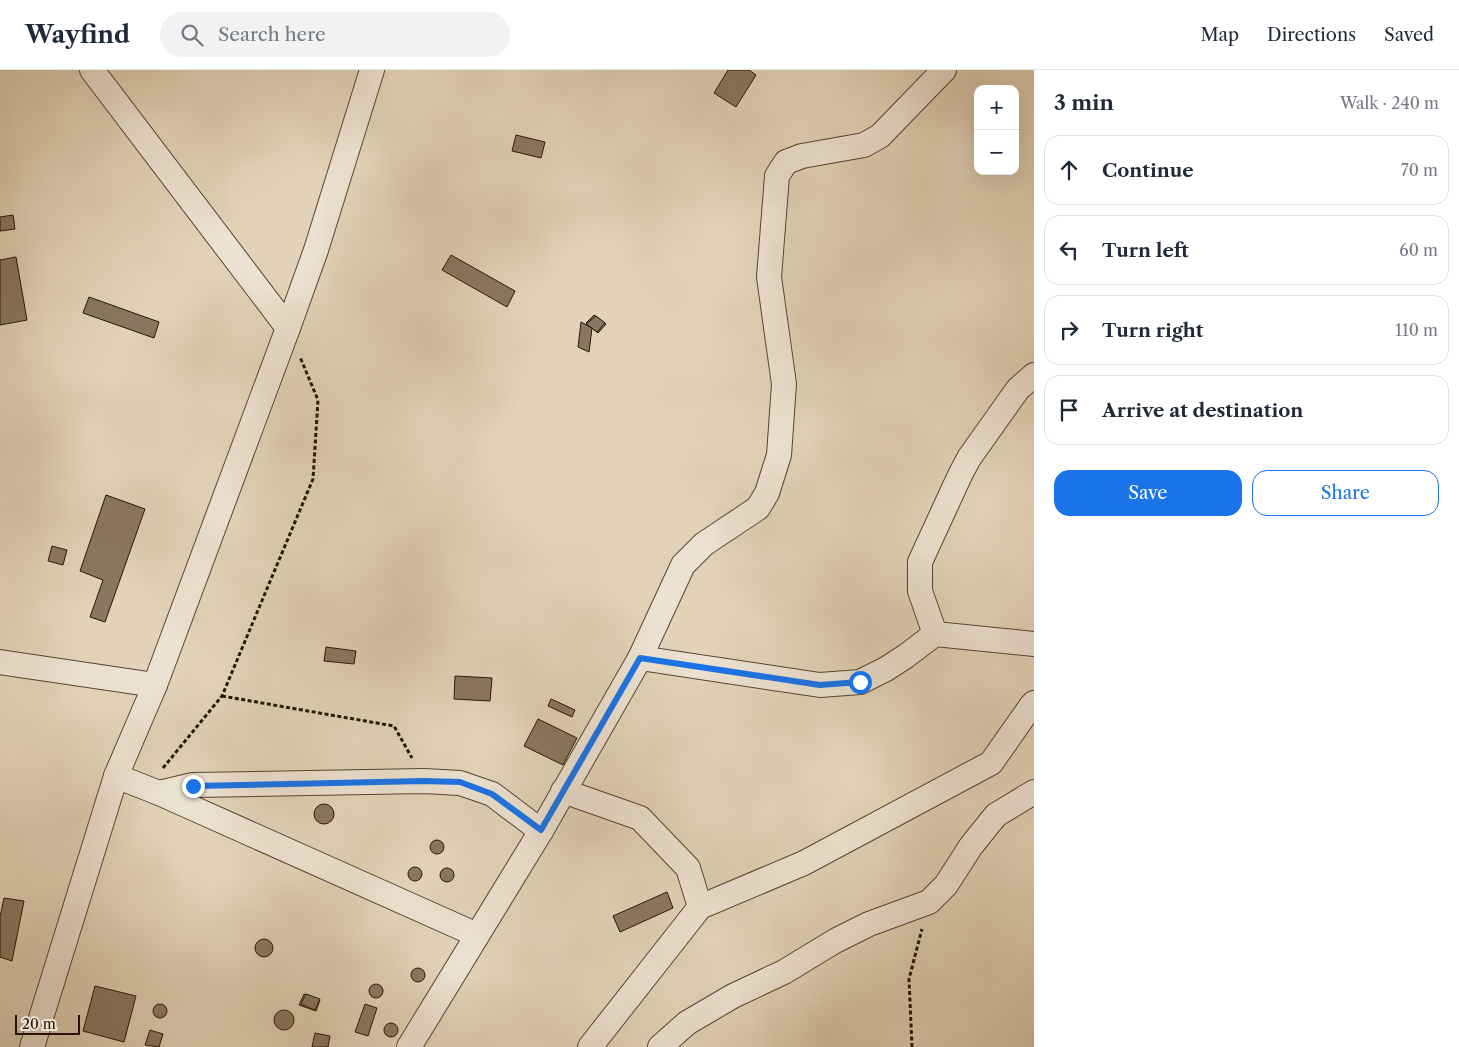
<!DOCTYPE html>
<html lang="en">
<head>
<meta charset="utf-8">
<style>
	:root { --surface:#fff; --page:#f2f2f3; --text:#1f2937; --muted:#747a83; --line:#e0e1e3; --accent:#1a73e8 }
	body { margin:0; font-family:"Libre Caslon Text",serif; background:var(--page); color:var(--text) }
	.controls { position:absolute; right:15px; top:15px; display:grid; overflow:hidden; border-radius:10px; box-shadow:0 5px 20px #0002 }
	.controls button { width:45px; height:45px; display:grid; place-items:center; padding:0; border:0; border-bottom:1px solid var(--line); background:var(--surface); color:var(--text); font:25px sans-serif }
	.scale { position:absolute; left:15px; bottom:12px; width:65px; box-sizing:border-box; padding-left:5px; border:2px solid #291403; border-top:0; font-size:14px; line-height:18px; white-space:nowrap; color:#291403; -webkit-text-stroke:4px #ece2d1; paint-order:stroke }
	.stop { position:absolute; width:15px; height:15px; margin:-11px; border:4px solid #1a73e8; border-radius:50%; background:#fff }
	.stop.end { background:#1a73e8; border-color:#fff; box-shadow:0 1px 5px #0008 }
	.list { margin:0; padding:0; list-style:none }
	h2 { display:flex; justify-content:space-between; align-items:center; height:65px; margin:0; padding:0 20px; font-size:21px }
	h2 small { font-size:16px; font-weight:400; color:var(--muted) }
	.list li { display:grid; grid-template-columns:32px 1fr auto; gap:15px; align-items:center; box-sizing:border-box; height:70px; margin:0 10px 10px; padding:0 10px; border:1px solid var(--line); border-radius:15px }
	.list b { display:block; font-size:19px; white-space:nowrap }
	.list em { font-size:16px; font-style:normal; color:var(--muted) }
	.actions { display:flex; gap:10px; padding:15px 20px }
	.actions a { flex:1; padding:11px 0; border:1px solid var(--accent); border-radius:15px; text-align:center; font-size:18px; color:var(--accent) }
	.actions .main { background:var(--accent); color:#fff }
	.icon { flex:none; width:28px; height:28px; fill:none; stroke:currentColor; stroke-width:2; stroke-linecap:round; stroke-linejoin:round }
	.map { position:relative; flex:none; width:1034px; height:977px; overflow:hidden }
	header { display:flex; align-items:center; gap:30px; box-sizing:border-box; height:70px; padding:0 25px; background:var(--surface); border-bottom:1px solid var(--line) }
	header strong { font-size:24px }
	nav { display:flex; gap:28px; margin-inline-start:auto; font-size:18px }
	.search { width:350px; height:45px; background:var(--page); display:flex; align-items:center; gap:12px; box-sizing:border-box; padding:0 18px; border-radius:28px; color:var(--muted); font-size:19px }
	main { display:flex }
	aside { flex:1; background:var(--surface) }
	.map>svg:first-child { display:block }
	.building { fill:#897761; stroke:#291403 }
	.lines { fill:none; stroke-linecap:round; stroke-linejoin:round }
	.minor-casing { stroke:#574430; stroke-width:26 }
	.path { stroke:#291403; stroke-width:3; stroke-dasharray:4 2.5; stroke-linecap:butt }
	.minor { stroke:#ece2d1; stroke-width:24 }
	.route { stroke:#1a73e8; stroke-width:6 }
</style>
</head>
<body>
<header>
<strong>Wayfind</strong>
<div class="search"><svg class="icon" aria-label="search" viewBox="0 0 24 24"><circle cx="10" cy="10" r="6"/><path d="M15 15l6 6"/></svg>Search here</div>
<nav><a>Map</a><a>Directions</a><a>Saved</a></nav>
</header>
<main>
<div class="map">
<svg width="1034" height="977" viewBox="0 0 1034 977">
	<rect width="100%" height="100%" fill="#e2d3b8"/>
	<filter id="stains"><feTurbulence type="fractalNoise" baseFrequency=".004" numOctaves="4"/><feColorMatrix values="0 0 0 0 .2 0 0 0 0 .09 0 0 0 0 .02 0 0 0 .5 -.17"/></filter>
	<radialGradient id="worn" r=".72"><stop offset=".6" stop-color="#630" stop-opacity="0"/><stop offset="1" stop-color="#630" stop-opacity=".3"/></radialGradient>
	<g class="building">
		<path d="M728,0H749L756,5L736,37L714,23Z"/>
		<path d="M516,65L545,72L541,88L512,81Z"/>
		<path d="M13,145L15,159L0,161V147Z"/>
		<path d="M451,185L515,221L507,237L442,200Z"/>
		<path d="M16,187L27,250L0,255V190Z"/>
		<path d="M89,227L159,252L154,268L83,243Z"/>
		<path d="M594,245L606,254L598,263L586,253Z"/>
		<path d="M596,246L605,253L597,262L586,254Z"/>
		<path d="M581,252L592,258L589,282L578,277Z"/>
		<path d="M106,425L145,439L105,552L90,547L103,510L80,501Z"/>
		<path d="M52,476L67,480L63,495L48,491Z"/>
		<path d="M326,577L356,581L354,594L324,591Z"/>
		<path d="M455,606L492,608L490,631L454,629Z"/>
		<path d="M551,629L575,640L572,647L548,636Z"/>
		<path d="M538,649L577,668L563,695L524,676Z"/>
		<circle cx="324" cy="744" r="10"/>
		<circle cx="437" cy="777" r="7"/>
		<circle cx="415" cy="804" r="7"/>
		<circle cx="447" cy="805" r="7"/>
		<path d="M667,822L673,838L620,862L613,846Z"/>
		<path d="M4,828L24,831L12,891L0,887V847Z"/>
		<circle cx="264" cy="878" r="9"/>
		<circle cx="418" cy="905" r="7"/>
		<circle cx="376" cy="921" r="7"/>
		<path d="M95,916L136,926L124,972L83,961Z"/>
		<path d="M304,924L320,930L316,941L299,935Z"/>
		<path d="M306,924L320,929L315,940L301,934Z"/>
		<path d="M365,934L377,938L368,966L355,962Z"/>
		<circle cx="160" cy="941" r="7"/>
		<circle cx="284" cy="950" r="10"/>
		<circle cx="391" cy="960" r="7"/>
		<path d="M150,960L163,964L159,977L145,975Z"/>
		<path d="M315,963L330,966L328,977H312Z"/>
	</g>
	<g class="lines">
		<g class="minor-casing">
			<g id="minor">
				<path d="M92,0L288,258"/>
				<path d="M935,564L920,521V492L960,405L969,388L1018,319L1034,305"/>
				<path d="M640,588L820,615L860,612L886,599L906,586L935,564L1034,574"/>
				<path d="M0,592L155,615"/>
				<path d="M116,706L159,723L477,865"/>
				<path d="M563,721L640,748L688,798L700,837L590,977"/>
				<path d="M159,723L193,715L424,711L460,713L492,724L541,761"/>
				<path d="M700,837L804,793L991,693L1031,636L1034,633"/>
				<path d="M32,977L116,706L155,615L288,258L316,180L372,0"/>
				<path d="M409,977L541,761L640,588L683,495L704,474L758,438L767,423L779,385L784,314L769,207L777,106L786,92L802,86L864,75L880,66L944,0"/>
				<path d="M660,977L687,953L733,926L784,902L835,871L869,854L929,832L946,815L971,776L996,745L1034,722"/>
			</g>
		</g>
		<g class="path">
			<path d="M222,626L394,656L412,688"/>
			<path d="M163,698L222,626L313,409L318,330L300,287"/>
			<path d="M912,977L909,909L922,859"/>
		</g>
		<use href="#minor" class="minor"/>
	</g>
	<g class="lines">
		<path class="route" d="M193,716L424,711L460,712L492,724L541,760L640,588L820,615L860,612"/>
	</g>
	<rect width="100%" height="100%" filter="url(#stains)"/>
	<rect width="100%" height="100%" fill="url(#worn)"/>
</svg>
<div class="controls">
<button>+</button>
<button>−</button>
</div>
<div class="scale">20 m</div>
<div class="stop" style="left:860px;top:612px"></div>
<div class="stop end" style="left:193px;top:716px"></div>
</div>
<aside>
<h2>3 min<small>Walk · 240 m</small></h2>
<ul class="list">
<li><svg class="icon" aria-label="ahead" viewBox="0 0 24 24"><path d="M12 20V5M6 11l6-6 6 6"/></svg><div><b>Continue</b></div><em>70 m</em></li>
<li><svg class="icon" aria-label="left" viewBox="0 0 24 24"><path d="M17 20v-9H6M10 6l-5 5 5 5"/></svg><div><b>Turn left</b></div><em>60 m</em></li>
<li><svg class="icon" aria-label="right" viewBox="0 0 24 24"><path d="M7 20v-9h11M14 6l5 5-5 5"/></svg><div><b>Turn right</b></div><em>110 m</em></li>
<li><svg class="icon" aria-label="arrive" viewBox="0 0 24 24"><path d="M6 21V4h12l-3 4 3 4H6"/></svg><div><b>Arrive at destination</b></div></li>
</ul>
<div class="actions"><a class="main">Save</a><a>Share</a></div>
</aside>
</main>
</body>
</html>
